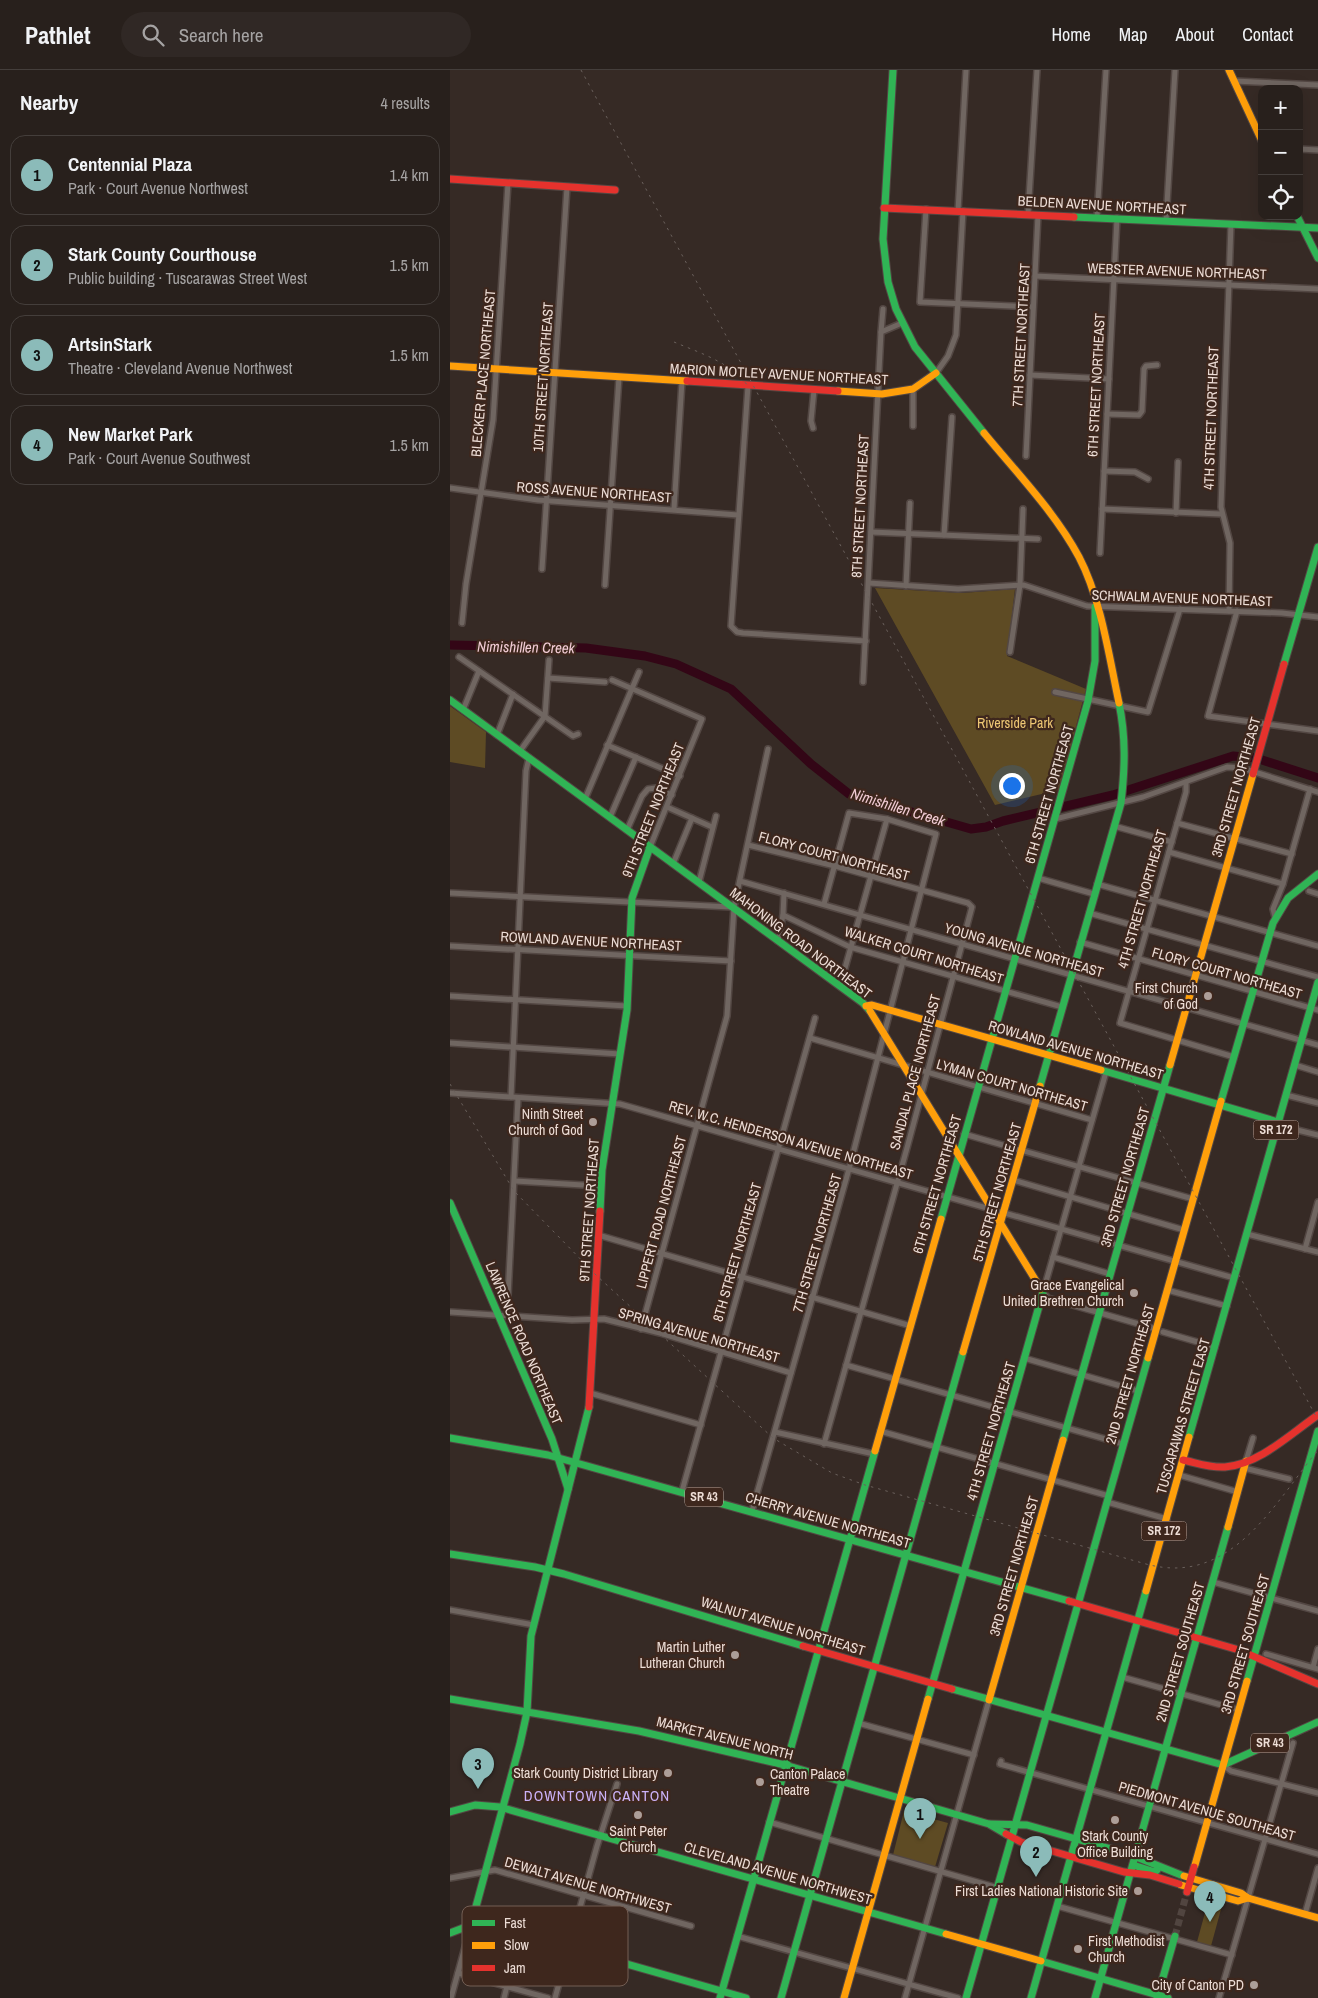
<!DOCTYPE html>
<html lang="en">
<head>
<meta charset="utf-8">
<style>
	:root { --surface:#28201c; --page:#302825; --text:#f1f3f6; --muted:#a5a3a3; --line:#443e3b; --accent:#8bbbb9 }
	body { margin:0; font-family:"Archivo Narrow",sans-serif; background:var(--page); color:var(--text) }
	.controls { position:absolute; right:15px; top:15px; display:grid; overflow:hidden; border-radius:10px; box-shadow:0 5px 20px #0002 }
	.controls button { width:45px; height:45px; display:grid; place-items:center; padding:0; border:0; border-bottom:1px solid var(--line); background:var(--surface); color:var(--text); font:25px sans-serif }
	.you { position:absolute; left:561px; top:715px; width:18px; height:18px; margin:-12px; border:4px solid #fff; border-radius:50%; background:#1a73e8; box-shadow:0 0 0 8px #1a73e833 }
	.badge { display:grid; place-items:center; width:32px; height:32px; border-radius:50%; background:var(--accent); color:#111; font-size:16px; font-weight:700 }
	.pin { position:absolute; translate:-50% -41px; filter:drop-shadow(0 1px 2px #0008) }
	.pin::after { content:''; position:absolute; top:26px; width:18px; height:15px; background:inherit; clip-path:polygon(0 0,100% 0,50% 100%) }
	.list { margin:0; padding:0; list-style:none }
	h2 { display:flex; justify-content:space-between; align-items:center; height:65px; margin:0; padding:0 20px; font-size:21px }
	h2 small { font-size:16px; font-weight:400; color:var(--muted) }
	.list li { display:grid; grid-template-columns:32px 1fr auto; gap:15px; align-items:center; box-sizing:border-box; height:80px; margin:0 10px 10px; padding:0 10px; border:1px solid var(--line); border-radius:15px }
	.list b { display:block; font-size:19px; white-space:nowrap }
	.list p { margin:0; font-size:16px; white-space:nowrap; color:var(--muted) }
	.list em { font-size:16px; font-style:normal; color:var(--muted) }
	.icon { flex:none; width:28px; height:28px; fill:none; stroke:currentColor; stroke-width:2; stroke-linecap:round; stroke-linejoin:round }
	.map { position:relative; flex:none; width:868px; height:1928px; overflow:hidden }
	header { display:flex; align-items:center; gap:30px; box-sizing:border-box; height:70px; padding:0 25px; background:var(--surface); border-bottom:1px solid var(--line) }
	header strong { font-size:24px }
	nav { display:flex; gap:28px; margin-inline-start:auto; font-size:18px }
	.search { width:350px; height:45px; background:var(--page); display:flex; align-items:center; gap:12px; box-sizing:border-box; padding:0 18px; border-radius:28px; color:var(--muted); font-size:19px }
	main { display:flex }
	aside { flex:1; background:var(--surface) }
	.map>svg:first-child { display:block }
	.park { fill:#5e4b24 }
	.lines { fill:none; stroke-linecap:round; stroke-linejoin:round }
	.river { stroke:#330616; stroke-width:9 }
	.secondary-tunnel { stroke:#514540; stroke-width:7; stroke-dasharray:7 3.5; stroke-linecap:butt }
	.street-casing { stroke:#534743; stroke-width:8 }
	.fast-casing { stroke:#534743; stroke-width:9 }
	.slow-casing { stroke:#534743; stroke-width:9 }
	.jam-casing { stroke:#534743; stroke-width:9 }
	.street { stroke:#706661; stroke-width:5 }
	.fast { stroke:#30b455; stroke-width:7 }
	.slow { stroke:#ff9f0a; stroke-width:7 }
	.jam { stroke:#e5322d; stroke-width:7 }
	.rail { stroke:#6a605c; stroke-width:1; stroke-dasharray:2.5 5; stroke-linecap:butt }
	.poi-dot { fill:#ad9e98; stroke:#3e271d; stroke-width:2 }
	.labels { text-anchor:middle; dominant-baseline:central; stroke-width:4.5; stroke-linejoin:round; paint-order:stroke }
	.shield { fill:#3e271d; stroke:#b8a69e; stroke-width:1 }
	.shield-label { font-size:12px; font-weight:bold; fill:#edddd6 }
	.street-label { font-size:14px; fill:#edddd6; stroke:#3e271d }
	.park-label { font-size:14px; fill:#eec774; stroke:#3e271d }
	.poi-label { font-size:14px; fill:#edddd6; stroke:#3e271d; text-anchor:end }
	.water-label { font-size:15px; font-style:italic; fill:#f3cdd6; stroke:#3e271d }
	.neighbourhood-label { font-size:15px; letter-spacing:1px; fill:#cbb2f8; stroke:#3e271d }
	.key { fill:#3e271d; stroke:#735e54; stroke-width:1 }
	.key-label { font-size:14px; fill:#edddd6 }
</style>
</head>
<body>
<header>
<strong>Pathlet</strong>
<div class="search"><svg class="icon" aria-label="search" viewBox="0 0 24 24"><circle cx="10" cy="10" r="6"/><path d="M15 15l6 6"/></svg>Search here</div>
<nav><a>Home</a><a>Map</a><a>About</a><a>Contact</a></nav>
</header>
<main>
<aside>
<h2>Nearby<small>4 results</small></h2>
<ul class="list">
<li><span class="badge">1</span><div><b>Centennial Plaza</b><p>Park · Court Avenue Northwest</p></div><em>1.4 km</em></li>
<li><span class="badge">2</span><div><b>Stark County Courthouse</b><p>Public building · Tuscarawas Street West</p></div><em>1.5 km</em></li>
<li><span class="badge">3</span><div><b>ArtsinStark</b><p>Theatre · Cleveland Avenue Northwest</p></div><em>1.5 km</em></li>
<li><span class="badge">4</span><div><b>New Market Park</b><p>Park · Court Avenue Southwest</p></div><em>1.5 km</em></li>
</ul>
</aside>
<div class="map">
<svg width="868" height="1928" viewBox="0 0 868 1928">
	<rect width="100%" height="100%" fill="#362a25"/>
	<g class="park">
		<path d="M425,518L512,523L565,519L557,586L636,619L609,720L545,735Z"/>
		<path d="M0,636L36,662L35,698L0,692Z"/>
		<path d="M454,1741L498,1753L485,1797L443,1785Z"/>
		<path d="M759,1828L773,1832L761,1876L747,1872Z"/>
	</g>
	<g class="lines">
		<path class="river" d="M0,575L136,578L195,586L226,594L281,619L361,694L399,724L521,759L536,757L553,751L663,725L783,686L806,688L868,708"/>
		<g class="secondary-tunnel">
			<path d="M730,1810L732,1811"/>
			<path d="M725,1866L737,1822"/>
		</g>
		<g class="street-casing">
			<g id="street">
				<path d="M784,11L868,15"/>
				<path d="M849,79L868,80"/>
				<path d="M476,139L470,232L583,237"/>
				<path d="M508,141L516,0"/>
				<path d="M578,144L587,0"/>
				<path d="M647,147L656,0"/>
				<path d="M716,151L725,0"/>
				<path d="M585,206L868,219"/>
				<path d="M431,262L433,239"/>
				<path d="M486,303L498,286L506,265L513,141"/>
				<path d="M580,305L659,309"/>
				<path d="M298,316L281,556L287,562L293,563L416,571"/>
				<path d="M463,319V356"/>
				<path d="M657,344L689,345L692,341L694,299L696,296L707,295"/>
				<path d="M363,358L361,351L364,320"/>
				<path d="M576,386L588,145"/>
				<path d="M654,401L685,402L698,409"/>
				<path d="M0,418L88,430L288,445"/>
				<path d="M224,439L232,311"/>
				<path d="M652,439L771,444"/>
				<path d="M726,443L728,392"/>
				<path d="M421,462L588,469"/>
				<path d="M494,465L502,347"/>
				<path d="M650,483L667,148"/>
				<path d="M92,499L117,117"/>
				<path d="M419,513L508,519L574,515L637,536L832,543L868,547"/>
				<path d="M155,515L169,307"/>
				<path d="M456,516L460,433"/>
				<path d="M779,541L780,473L771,437L781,154"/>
				<path d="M787,541L758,646L868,661"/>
				<path d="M12,553L16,514L43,350L58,113"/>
				<path d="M560,582L570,515L573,439"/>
				<path d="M9,587L123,666L128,664"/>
				<path d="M98,608L155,612"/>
				<path d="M162,610L252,649L200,777"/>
				<path d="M413,612L431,262L452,253"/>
				<path d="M605,622L698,642L730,539"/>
				<path d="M13,640L29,601"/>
				<path d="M47,665L63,624"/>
				<path d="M157,675L230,706"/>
				<path d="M70,681L95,646L99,590"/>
				<path d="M736,712V722L670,953L784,987"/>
				<path d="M135,729L189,602"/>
				<path d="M217,737L262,757"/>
				<path d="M160,747L186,687"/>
				<path d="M605,749L693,727L777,697L792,698L868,722"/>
				<path d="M727,753L842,784"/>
				<path d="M664,756L722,772"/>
				<path d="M177,760L192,726L198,719L206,718L222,725"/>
				<path d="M298,775L385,796L518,833L522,837L457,1078L374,1374"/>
				<path d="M719,782L833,814"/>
				<path d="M223,794L242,748"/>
				<path d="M588,808L644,824"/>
				<path d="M290,811L868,975"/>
				<path d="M249,812L266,746"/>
				<path d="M647,814L868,876"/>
				<path d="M859,821L868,824"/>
				<path d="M0,823L281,837"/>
				<path d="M639,843L868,907"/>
				<path d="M333,845L400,877L612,937"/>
				<path d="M825,847L823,839L833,814L860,719"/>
				<path d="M328,871L333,845L334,823"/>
				<path d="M630,872L868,940"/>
				<path d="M0,876L281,891"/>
				<path d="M390,916L437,749"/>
				<path d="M0,926L177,936"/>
				<path d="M360,968L642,1050"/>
				<path d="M0,973L170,984"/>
				<path d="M845,995L868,1002"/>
				<path d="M656,1002L593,1222L598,1228L706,1259"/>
				<path d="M0,1023L170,1034L784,1208"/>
				<path d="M836,1025L868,1033"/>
				<path d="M61,1027L76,701L79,688"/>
				<path d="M828,1052L835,1057L868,1065"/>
				<path d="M514,1064L743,1129"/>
				<path d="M563,1110L734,1160"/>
				<path d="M65,1111L150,1116"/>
				<path d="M797,1164L868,1182"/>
				<path d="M148,1165L461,1256"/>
				<path d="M855,1179L868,1132"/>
				<path d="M603,1187L660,1204"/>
				<path d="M717,1220L777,1236"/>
				<path d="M0,1242L122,1250L154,1249L210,1263L341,1303"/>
				<path d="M57,1246L68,1028"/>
				<path d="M191,1259L277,946L284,837L318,679"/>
				<path d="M713,1262L765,1277"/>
				<path d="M574,1288L688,1321"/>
				<path d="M396,1295L673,1374"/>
				<path d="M140,1323L251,1355"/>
				<path d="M430,1361L659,1426"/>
				<path d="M325,1362L424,1384"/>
				<path d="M796,1391L803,1368"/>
				<path d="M794,1398L839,1409"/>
				<path d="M729,1405L788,1422"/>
				<path d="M232,1421L365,948"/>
				<path d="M657,1432L717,1449"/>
				<path d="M302,1441L399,1099L486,764L437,749L399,743L374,834"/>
				<path d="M763,1512L868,1541"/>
				<path d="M0,1540L84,1555"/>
				<path d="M816,1584L868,1599"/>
				<path d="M863,1597L868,1579"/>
				<path d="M672,1607L789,1640"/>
				<path d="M408,1653L524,1685"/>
				<path d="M551,1691L550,1694L868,1784"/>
				<path d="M773,1695L781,1701L868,1723"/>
				<path d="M319,1752L548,1818"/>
				<path d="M0,1808L45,1800L241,1856"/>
				<path d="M607,1836L782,1885"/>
				<path d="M855,1844L868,1798"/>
				<path d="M287,1866L508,1928"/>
				<path d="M8,1903L98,1928"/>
				<path d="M1,1928L21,1855"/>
				<path d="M54,1928L57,1916"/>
				<path d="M105,1928L147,1776L167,1714"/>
				<path d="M455,1928L539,1630"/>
				<path d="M769,1928L843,1673"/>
			</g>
		</g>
		<g class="fast-casing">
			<g id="fast">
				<path d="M443,0L433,169L438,212L446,239L465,277L534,363"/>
				<path d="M847,146L868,188"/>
				<path d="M624,147L868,158"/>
				<path d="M834,594L868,477"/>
				<path d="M0,630L413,933L420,941"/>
				<path d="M651,1000L828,1052"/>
				<path d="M590,1016L671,733C675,698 676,667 669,633"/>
				<path d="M771,1031L823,853L838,828L868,804"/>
				<path d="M0,1133L102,1369L118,1419"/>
				<path d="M150,1141L152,1100L177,940L182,828L200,777"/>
				<path d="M491,1149L638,631L645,591V537"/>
				<path d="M739,1367L868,912"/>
				<path d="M0,1368L98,1385L619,1531"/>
				<path d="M613,1370L720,995"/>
				<path d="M0,1484L85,1497L114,1504L353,1576"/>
				<path d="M797,1611L868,1361"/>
				<path d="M502,1619L773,1695L868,1652"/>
				<path d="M0,1629L189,1661L335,1695L539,1754L556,1764"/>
				<path d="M478,1629L593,1222L591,1219"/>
				<path d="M0,1742L25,1735L50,1737L496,1864"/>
				<path d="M540,1754L577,1755L679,1784L731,1805"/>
				<path d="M683,1795L705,1802L707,1800"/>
				<path d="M21,1855L70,1674L77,1642L81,1566L139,1337"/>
				<path d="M0,1863L21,1855H40L296,1928"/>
				<path d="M591,1891L718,1928"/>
				<path d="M270,1928L425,1381"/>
				<path d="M331,1928L513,1282"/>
				<path d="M516,1928L698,1288"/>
				<path d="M581,1928L696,1521"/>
				<path d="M645,1928L778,1457"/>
				<path d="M707,1928L725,1866"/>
			</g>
		</g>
		<g class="slow-casing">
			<g id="slow">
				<path d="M779,0L812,71"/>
				<path d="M0,296L237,311"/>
				<path d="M388,321L432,324L463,319L486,303"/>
				<path d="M534,363C566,402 605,442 629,487C651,529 659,586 669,633"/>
				<path d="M416,936L422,935L651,1000"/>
				<path d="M420,941L591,1219"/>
				<path d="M720,995L803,704"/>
				<path d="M513,1282L590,1016"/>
				<path d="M698,1288L771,1031"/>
				<path d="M425,1381L491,1149"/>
				<path d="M778,1457L796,1391"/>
				<path d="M696,1521L739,1367"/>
				<path d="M539,1630L613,1370"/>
				<path d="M745,1795L797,1611"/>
				<path d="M734,1806L791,1823L798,1828L868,1848"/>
				<path d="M731,1815L788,1831L798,1828"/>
				<path d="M496,1864L591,1891"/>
				<path d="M394,1928L478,1629"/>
			</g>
		</g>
		<g class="jam-casing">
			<g id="jam">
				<path d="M0,109L165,120"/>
				<path d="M434,138L624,147"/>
				<path d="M237,311L388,321"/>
				<path d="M803,704L834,594"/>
				<path d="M139,1337L150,1141"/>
				<path d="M733,1390C747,1393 760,1398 775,1397C810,1394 840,1364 868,1345"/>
				<path d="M619,1531L789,1580L868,1614"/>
				<path d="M353,1576L502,1619"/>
				<path d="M556,1764L571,1772L674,1802L700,1805L729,1814"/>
				<path d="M737,1822L744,1797"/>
			</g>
		</g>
		<use href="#street" class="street"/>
		<use href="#fast" class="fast"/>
		<use href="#slow" class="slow"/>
		<use href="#jam" class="jam"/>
		<g class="rail">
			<path d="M131,0L868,1350"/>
			<path d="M224,272C250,283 280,292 298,316"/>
			<path d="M0,1014L64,1121L146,1205L323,1368L382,1403L415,1415L696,1494C781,1517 823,1435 868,1380"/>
		</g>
	</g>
	<g class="poi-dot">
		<circle cx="758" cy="926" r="5"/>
		<circle cx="143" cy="1052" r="5"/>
		<circle cx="684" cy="1223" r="5"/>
		<circle cx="285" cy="1585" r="5"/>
		<circle cx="218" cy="1703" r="5"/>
		<circle cx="310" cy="1712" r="5"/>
		<circle cx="188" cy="1745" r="5"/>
		<circle cx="665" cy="1750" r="5"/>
		<circle cx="688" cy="1821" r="5"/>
		<circle cx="628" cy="1879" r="5"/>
		<circle cx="804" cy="1915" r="5"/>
	</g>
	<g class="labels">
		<g class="shield">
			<rect x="803.5" y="1050.5" width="45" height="19" rx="4"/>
			<rect x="235" y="1417.5" width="38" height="19" rx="4"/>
			<rect x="691.5" y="1451.5" width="45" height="19" rx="4"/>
			<rect x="801" y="1663.5" width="38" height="19" rx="4"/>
		</g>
		<g class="shield-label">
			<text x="826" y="1060">SR 172</text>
			<text x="254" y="1427">SR 43</text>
			<text x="714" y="1461">SR 172</text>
			<text x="820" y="1673">SR 43</text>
		</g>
		<g class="street-label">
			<text transform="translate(652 135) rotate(3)">BELDEN AVENUE NORTHEAST</text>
			<text transform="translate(727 201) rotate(2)">WEBSTER AVENUE NORTHEAST</text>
			<text transform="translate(571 265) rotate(-87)">7TH STREET NORTHEAST</text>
			<text transform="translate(33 303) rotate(-85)">BLECKER PLACE NORTHEAST</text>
			<text transform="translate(329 304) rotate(3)">MARION MOTLEY AVENUE NORTHEAST</text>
			<text transform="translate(93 307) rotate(-86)">10TH STREET NORTHEAST</text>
			<text transform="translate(646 315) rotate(-87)">6TH STREET NORTHEAST</text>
			<text transform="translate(761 348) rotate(-88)">4TH STREET NORTHEAST</text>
			<text transform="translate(144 422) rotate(4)">ROSS AVENUE NORTHEAST</text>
			<text transform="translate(410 436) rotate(-87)">8TH STREET NORTHEAST</text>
			<text transform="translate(732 528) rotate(2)">SCHWALM AVENUE NORTHEAST</text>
			<text transform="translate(786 717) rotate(-74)">3RD STREET NORTHEAST</text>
			<text transform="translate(599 724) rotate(-74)">6TH STREET NORTHEAST</text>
			<text transform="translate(203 740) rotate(-68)">9TH STREET NORTHEAST</text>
			<text transform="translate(384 786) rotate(15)">FLORY COURT NORTHEAST</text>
			<text transform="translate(692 829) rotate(-74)">4TH STREET NORTHEAST</text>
			<text transform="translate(141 871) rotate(3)">ROWLAND AVENUE NORTHEAST</text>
			<text transform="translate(351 873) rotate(37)">MAHONING ROAD NORTHEAST</text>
			<text transform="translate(574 880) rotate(16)">YOUNG AVENUE NORTHEAST</text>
			<text transform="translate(474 885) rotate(17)">WALKER COURT NORTHEAST</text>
			<text transform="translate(777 903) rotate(16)">FLORY COURT NORTHEAST</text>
			<text transform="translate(626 980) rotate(16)">ROWLAND AVENUE NORTHEAST</text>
			<text transform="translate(465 1002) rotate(-75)">SANDAL PLACE NORTHEAST</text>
			<text transform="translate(562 1015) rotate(16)">LYMAN COURT NORTHEAST</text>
			<text transform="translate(341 1070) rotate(16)">REV. W.C. HENDERSON AVENUE NORTHEAST</text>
			<text transform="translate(675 1107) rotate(-74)">3RD STREET NORTHEAST</text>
			<text transform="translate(487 1114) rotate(-74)">6TH STREET NORTHEAST</text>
			<text transform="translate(547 1122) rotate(-74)">5TH STREET NORTHEAST</text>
			<text transform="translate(139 1140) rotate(-86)">9TH STREET NORTHEAST</text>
			<text transform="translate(211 1142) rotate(-75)">LIPPERT ROAD NORTHEAST</text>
			<text transform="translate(367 1173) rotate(-74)">7TH STREET NORTHEAST</text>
			<text transform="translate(287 1182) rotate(-74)">8TH STREET NORTHEAST</text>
			<text transform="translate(249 1265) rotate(16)">SPRING AVENUE NORTHEAST</text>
			<text transform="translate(74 1273) rotate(67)">LAWRENCE ROAD NORTHEAST</text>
			<text transform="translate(680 1304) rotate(-74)">2ND STREET NORTHEAST</text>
			<text transform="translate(733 1346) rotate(-74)">TUSCARAWAS STREET EAST</text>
			<text transform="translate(541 1361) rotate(-74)">4TH STREET NORTHEAST</text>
			<text transform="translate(378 1450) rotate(16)">CHERRY AVENUE NORTHEAST</text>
			<text transform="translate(564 1496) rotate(-74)">3RD STREET NORTHEAST</text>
			<text transform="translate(333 1556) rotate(17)">WALNUT AVENUE NORTHEAST</text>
			<text transform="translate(795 1574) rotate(-74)">3RD STREET SOUTHEAST</text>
			<text transform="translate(730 1582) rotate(-74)">2ND STREET SOUTHEAST</text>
			<text transform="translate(275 1668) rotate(14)">MARKET AVENUE NORTH</text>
			<text transform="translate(757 1741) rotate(16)">PIEDMONT AVENUE SOUTHEAST</text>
			<text transform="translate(328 1803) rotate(16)">CLEVELAND AVENUE NORTHWEST</text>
			<text transform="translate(138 1815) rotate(16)">DEWALT AVENUE NORTHWEST</text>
		</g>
		<g class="park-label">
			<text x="565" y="653">Riverside Park</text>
		</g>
		<g class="poi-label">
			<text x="748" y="918">First Church<tspan x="748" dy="16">of God</tspan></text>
			<text x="133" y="1044">Ninth Street<tspan x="133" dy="16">Church of God</tspan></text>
			<text x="674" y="1215">Grace Evangelical<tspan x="674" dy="16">United Brethren Church</tspan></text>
			<text x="275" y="1577">Martin Luther<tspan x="275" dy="16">Lutheran Church</tspan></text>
			<text x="208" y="1703">Stark County District Library</text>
			<text x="320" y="1704" text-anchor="start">Canton Palace<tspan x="320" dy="16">Theatre</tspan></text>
			<text x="188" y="1761" text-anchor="middle">Saint Peter<tspan x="188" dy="16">Church</tspan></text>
			<text x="665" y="1766" text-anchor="middle">Stark County<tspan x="665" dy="16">Office Building</tspan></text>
			<text x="678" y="1821">First Ladies National Historic Site</text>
			<text x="638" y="1871" text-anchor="start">First Methodist<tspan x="638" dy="16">Church</tspan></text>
			<text x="794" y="1915">City of Canton PD</text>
		</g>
		<g class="water-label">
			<text transform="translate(76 577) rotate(1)">Nimishillen Creek</text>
			<text transform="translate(448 737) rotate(17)">Nimishillen Creek</text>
		</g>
		<g class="neighbourhood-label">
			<text x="147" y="1725">DOWNTOWN CANTON</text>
		</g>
	</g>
	<rect x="12" y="1836" width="166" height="80" rx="8" class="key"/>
	<rect x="22" y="1850" width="23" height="6" fill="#30b455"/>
	<rect x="22" y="1872" width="23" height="7" fill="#ff9f0a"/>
	<rect x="22" y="1895" width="23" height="6" fill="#e5322d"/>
	<g class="key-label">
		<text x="54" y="1858">Fast</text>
		<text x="54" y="1880">Slow</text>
		<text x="54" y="1903">Jam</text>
	</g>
</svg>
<div class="controls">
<button>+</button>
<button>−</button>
<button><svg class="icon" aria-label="locate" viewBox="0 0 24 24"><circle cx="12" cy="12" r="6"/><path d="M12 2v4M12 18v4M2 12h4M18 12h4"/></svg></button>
</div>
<div class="you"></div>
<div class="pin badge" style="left:470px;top:1769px">1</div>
<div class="pin badge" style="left:586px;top:1807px">2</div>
<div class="pin badge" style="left:28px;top:1719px">3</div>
<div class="pin badge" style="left:760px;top:1852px">4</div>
</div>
</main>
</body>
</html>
